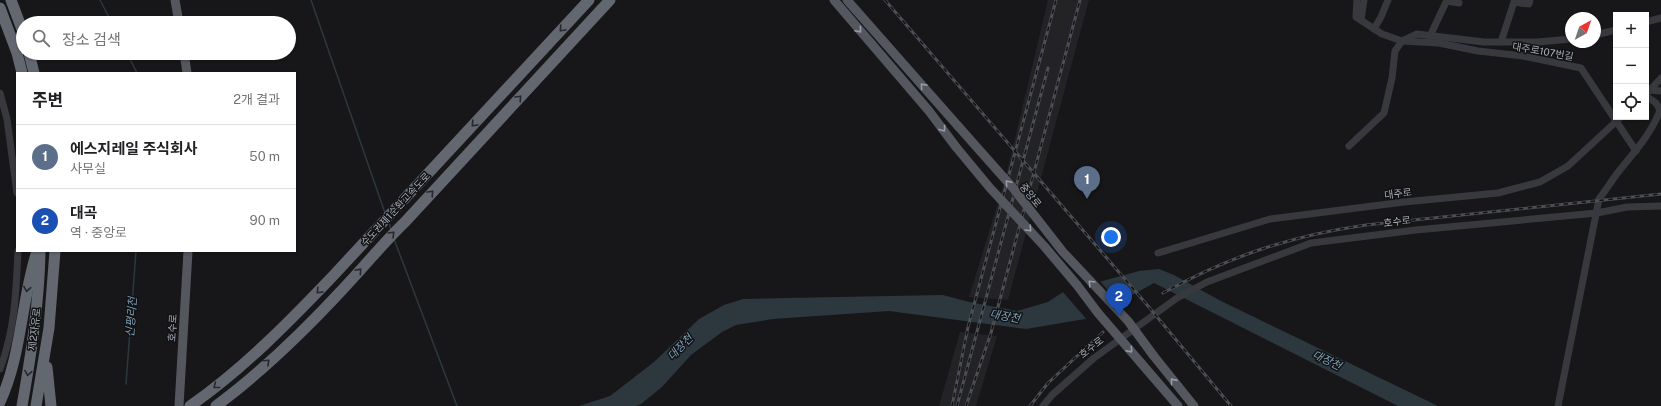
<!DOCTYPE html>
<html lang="ko">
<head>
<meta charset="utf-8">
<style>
	:root { --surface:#fff; --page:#f2f2f2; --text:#202124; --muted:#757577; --line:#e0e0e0; --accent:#b45309 }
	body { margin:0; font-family:"Public Sans","Noto Sans KR",sans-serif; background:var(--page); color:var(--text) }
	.controls { position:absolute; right:12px; top:12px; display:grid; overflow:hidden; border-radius:0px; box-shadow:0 1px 3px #0004 }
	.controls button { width:36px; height:36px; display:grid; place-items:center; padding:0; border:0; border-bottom:1px solid var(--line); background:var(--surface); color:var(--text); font:20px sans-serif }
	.compass { position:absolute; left:1565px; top:12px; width:36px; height:36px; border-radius:50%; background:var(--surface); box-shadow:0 1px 3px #0004; rotate:40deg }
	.you { position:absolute; left:1111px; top:237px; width:14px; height:14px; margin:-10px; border:3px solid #fff; border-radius:50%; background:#1a73e8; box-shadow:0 0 0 6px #1a73e833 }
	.badge { display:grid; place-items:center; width:26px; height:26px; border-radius:50%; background:var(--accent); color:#fff; font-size:13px; font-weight:700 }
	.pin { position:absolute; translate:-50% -33px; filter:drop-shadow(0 1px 2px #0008) }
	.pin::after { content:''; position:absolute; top:21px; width:14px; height:12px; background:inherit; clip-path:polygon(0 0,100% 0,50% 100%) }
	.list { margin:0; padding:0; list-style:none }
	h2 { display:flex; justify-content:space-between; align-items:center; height:52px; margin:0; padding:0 16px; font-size:17px }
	h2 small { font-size:13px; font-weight:400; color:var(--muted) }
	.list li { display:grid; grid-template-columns:26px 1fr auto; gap:12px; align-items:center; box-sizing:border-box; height:64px; padding:0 16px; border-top:1px solid var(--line) }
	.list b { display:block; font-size:15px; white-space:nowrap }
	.list p { margin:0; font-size:13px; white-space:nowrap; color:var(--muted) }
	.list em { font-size:13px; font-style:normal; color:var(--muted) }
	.icon { flex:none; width:22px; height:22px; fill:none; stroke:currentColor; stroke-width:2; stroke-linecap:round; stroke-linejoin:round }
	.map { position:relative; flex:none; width:1661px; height:406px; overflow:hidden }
	.search { position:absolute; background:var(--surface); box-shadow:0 1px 3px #0004; left:16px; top:16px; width:280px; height:44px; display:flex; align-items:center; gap:10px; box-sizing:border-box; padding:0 14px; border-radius:22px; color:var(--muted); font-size:15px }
	.panel { position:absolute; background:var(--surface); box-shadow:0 1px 3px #0004; left:16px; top:72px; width:280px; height:180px; border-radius:0px }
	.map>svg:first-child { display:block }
	.built { fill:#232326 }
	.water { fill:#2c383e }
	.pier { fill:#171719 }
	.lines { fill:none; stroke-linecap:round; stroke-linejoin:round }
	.stream { stroke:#2c383e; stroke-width:1.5 }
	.minor { stroke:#38393f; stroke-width:7 }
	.major { stroke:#54575e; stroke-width:9 }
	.highway { stroke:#636870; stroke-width:11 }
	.rail-casing { stroke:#4b4e54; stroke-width:3 }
	.rail { stroke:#121214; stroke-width:1.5; stroke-dasharray:4.5; stroke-linecap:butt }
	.major-bridge { stroke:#54575e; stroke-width:9 }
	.oneway { stroke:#26282b }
	.oneway2 { stroke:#979da8 }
	.labels { text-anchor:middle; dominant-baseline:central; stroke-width:3; stroke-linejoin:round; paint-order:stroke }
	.street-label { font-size:10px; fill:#a8afba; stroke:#121214 }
	.water-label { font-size:11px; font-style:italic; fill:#7ea1b7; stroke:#121214 }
</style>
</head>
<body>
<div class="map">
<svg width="1661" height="406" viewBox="0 0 1661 406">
	<rect width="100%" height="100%" fill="#171719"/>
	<g class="built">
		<path d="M1048,0H1089L1008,300L969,297L1005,180Z"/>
		<path d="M960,332L997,336L976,406H939Z"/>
	</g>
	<path class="water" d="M1159,269L1174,275L1219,300L1438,406H1398L1154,283L1091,318L1026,329L889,311L773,319L736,325L722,332L691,355L662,387L641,404L636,406H579L610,396L654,362L699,319L724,305L743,299L943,295L969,302L1017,311L1048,302L1063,292L1139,271Z"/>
	<path class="pier" d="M1099,280L1120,304L1088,321L1062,291Z"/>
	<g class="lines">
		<g class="stream">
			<path d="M100,0L112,23"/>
			<path d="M311,0L385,213"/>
			<path d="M127,53L137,73"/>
			<path d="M389,222L391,230"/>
			<path d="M394,239L457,406"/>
			<path d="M126,384L136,251"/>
		</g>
		<g class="minor">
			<path d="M1357,0L1356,17L1382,34L1402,41L1439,43L1478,51L1523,56L1581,68L1636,151"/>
			<path d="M1447,1L1459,3"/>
			<path d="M1361,20L1364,0"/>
			<path d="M1646,22L1661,18"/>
			<path d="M1374,29L1381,17L1388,0"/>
			<path d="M1595,35L1616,30"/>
			<path d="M1430,36L1447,0"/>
			<path d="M1501,42L1514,2L1529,4L1530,0"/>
			<path d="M1650,90L1661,78"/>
			<path d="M1648,92L1650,90L1661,91"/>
			<path d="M0,93L7,119L17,193"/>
			<path d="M1646,99L1649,98L1656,103L1660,110"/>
			<path d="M1349,146L1384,113L1392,78L1395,51L1402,41L1417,34L1484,42H1538L1571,39"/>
			<path d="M1158,253L1270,219L1404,202L1498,193L1540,182L1568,166L1621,117"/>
			<path d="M0,369C15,329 16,293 18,251"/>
			<path d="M1043,406L1052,395L1094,358L1177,298L1207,282L1311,243L1416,230L1597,213L1627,207L1661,206"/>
			<path d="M1558,406L1599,199C1606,190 1612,180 1619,171C1635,151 1652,133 1661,108"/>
		</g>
		<g class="major">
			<path d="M175,0L179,23"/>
			<path d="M834,0L929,111L956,147"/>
			<path d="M847,0L958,126"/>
			<path d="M184,53L187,73"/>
			<path d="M1153,355L1194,406"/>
			<path d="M1141,363L1178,406"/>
			<path d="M179,406L188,251"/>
		</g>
		<g class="highway">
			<path d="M11,0L23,32"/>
			<path d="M0,8L17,53L22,73"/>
			<path d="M29,53L34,73"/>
			<path d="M47,367L51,406"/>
			<path d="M0,402C22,355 21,300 37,251"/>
			<path d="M22,406C31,355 39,304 40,252"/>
			<path d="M36,406L49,328L55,251"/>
			<path d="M190,406C243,369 288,323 332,277L589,0"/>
			<path d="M216,406C262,372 304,331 343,289C364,267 383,243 405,222L610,0"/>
		</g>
		<g class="rail-casing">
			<g id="rail">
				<path d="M885,0L1148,306L1231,406"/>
				<path d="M1163,293C1230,256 1290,236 1366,225L1661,194"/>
				<path d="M952,406L968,327L1056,0"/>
				<path d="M957,406L1048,68"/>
				<path d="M966,406L991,333L1080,0"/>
				<path d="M1030,406L1048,383L1103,332"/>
			</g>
		</g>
		<use href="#rail" class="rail"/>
		<g class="major-bridge">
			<path d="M958,126L1013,188L1063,252L1128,321L1153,355"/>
			<path d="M956,147L990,188L1044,246L1077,285L1098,313L1141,363"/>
		</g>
	</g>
	<defs><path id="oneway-chevron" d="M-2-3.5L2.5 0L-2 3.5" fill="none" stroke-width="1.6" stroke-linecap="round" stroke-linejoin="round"/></defs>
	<g class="oneway">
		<use href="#oneway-chevron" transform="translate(562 29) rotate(133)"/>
		<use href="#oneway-chevron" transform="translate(519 98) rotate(-47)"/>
		<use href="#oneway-chevron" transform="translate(474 124) rotate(133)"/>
		<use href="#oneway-chevron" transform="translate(431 193) rotate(-47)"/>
		<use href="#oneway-chevron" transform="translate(392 234) rotate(-45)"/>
		<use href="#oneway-chevron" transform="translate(359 271) rotate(-49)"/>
		<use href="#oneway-chevron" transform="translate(27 289) rotate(100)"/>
		<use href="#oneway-chevron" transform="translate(319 291) rotate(134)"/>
		<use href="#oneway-chevron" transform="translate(267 362) rotate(-43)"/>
		<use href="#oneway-chevron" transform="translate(28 373) rotate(99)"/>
		<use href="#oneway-chevron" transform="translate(216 386) rotate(142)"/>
	</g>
	<g class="oneway2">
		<use href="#oneway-chevron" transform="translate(859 30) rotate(49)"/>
		<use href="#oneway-chevron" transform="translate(923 86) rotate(-131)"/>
		<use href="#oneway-chevron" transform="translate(943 129) rotate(54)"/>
		<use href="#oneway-chevron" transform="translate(1008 183) rotate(-130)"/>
		<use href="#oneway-chevron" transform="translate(1029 229) rotate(47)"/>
		<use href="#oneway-chevron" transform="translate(1091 283) rotate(-134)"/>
		<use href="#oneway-chevron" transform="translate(1130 350) rotate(49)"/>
		<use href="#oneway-chevron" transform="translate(1173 381) rotate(-129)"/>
	</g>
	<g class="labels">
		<g class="street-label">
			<text transform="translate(1543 51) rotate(10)">대주로107번길</text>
			<text transform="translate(1398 193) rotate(-7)">대주로</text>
			<text transform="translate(1031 195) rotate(52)">중앙로</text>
			<text transform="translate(395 209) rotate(-47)">수도권제1순환고속도로</text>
			<text transform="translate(1397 221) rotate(-7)">호수로</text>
			<text transform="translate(172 328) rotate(-87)">호수로</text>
			<text transform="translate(34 329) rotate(-83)">제2자유로</text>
			<text transform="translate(1091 347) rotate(-38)">호수로</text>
		</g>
		<g class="water-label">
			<text transform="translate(1005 316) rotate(10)">대장천</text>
			<text transform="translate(131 317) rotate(-86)">신평리천</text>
			<text transform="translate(680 347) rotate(-46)">대장천</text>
			<text transform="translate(1327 360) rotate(26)">대장천</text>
		</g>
	</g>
</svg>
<div class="controls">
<button>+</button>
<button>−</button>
<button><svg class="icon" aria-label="locate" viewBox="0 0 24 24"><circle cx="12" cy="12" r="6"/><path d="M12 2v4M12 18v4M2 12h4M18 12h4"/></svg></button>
</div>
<svg class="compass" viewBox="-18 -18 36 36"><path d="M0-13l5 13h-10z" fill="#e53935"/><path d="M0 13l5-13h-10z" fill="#757577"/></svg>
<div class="you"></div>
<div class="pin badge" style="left:1087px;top:199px;background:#5c6f8a">1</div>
<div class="pin badge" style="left:1119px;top:316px;background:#1a4fb4">2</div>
<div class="search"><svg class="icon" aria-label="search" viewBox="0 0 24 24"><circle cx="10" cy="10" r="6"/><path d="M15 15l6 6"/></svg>장소 검색</div>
<section class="panel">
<h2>주변<small>2개 결과</small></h2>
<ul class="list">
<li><span class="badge" style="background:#5c6f8a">1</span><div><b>에스지레일 주식회사</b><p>사무실</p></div><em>50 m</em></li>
<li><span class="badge" style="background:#1a4fb4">2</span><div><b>대곡</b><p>역 · 중앙로</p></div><em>90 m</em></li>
</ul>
</section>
</div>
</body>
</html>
